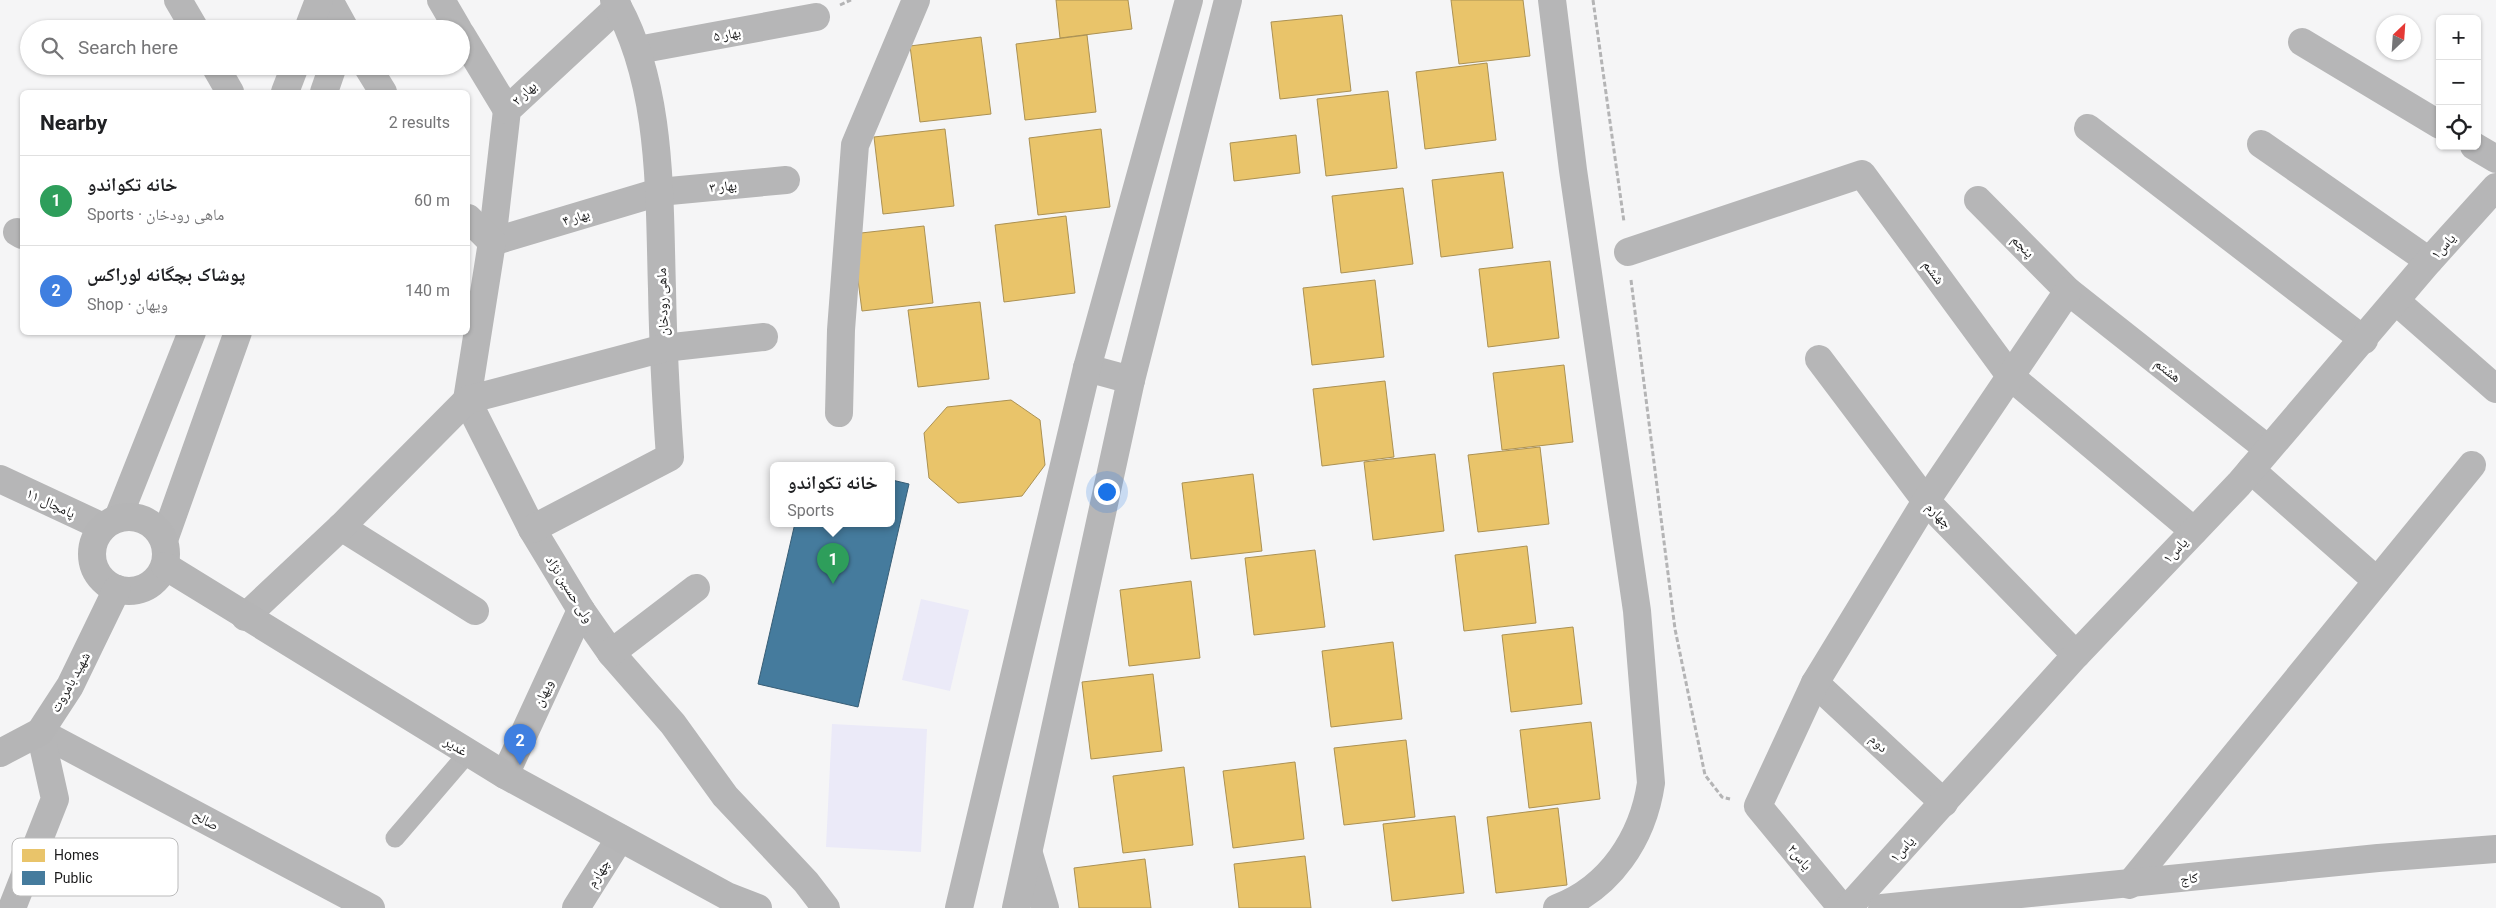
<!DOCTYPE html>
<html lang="en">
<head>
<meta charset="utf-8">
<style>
	:root { --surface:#fff; --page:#f2f2f2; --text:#202124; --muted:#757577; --line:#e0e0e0; --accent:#676768 }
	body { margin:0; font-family:Roboto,"Noto Naskh Arabic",sans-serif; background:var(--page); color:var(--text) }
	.controls { position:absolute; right:15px; top:15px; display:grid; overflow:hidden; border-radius:8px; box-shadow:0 1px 4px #0004 }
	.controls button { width:45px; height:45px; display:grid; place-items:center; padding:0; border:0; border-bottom:1px solid var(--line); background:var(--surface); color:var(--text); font:25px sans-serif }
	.compass { position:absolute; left:2376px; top:15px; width:45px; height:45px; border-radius:50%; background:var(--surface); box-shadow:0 1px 4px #0004; rotate:25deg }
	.you { position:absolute; left:1106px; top:491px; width:18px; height:18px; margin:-12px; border:4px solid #fff; border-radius:50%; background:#1a73e8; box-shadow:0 0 0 8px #1a73e833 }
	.badge { display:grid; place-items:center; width:32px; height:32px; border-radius:50%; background:var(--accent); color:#fff; font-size:16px; font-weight:700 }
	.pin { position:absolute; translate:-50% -41px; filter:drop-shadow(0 1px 2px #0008) }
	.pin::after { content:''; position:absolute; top:26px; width:18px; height:15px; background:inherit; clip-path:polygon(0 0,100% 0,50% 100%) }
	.popup { position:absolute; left:770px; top:462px; width:125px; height:65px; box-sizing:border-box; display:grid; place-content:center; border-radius:8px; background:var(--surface); filter:drop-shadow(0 1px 4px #0005); font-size:16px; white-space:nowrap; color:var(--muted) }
	.popup b { font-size:19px; color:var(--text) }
	.popup::after { content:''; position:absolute; left:50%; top:100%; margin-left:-10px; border:10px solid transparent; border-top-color:var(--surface) }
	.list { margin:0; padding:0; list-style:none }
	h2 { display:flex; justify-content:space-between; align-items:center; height:65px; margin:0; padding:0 20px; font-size:21px }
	h2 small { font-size:16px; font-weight:400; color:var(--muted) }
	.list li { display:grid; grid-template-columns:32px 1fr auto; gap:15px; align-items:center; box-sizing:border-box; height:90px; padding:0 20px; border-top:1px solid var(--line) }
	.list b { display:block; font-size:19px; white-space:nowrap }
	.list p { margin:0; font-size:16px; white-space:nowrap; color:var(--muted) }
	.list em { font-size:16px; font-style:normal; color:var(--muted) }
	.icon { flex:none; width:28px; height:28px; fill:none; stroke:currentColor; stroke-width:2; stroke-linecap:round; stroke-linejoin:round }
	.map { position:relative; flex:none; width:2496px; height:908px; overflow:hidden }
	.search { position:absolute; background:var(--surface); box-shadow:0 1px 4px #0004; left:20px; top:20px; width:450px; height:55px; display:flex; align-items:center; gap:12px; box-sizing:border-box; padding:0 18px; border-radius:28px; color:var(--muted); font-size:19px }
	.panel { position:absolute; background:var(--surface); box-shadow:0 1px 4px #0004; left:20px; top:90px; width:450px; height:245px; border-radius:8px }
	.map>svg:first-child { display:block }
	.green { fill:#ebeaf8 }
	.homes { fill:#e9c46a; stroke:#ab9153 }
	.public { fill:#457b9d; stroke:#385e76 }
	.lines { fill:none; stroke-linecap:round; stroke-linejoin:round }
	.path { stroke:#b4b4b5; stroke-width:3; stroke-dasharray:5 2.5; stroke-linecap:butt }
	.lane { stroke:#b6b6b7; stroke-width:19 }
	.street { stroke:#b6b6b7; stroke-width:28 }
	.secondary { stroke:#b5b5b6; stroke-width:28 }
	.labels { text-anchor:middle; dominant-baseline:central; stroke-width:5; stroke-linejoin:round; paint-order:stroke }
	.street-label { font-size:14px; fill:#1b1b1c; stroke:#fff }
	.key { fill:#fff; stroke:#bbb; stroke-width:1 }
	.key-label { font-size:14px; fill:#1b1b1c }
</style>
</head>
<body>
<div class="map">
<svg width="2496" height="908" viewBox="0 0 2496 908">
	<rect width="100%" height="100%" fill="#f5f5f6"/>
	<g class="green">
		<path d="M921,599L969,610L950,691L902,680Z"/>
		<path d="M832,724L927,729L921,852L826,847Z"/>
	</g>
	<g class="homes">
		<path d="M1056,0H1128L1132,29L1060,38Z"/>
		<path d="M1451,0H1523L1530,56L1459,64Z"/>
		<path d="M1342,15L1351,91L1280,99L1271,22Z"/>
		<path d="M1087,35L1096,112L1025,120L1016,44Z"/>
		<path d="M981,37L991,114L920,122L910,46Z"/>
		<path d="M1487,63L1496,140L1425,149L1416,72Z"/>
		<path d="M1388,91L1397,168L1326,176L1317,99Z"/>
		<path d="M945,129L954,206L883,214L874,137Z"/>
		<path d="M1101,129L1110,207L1038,215L1029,138Z"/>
		<path d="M1296,135L1300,173L1234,181L1230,143Z"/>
		<path d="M1503,172L1513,248L1441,257L1432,180Z"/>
		<path d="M1403,188L1413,264L1341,273L1332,196Z"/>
		<path d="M1066,216L1075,293L1004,302L995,225Z"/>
		<path d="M924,226L933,303L862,311L852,234Z"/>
		<path d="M1550,261L1559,338L1488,347L1479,269Z"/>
		<path d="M1375,280L1384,357L1312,365L1303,288Z"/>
		<path d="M980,302L989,379L918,387L908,310Z"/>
		<path d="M1564,365L1573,442L1502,450L1493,373Z"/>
		<path d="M1385,381L1394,457L1322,466L1313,389Z"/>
		<path d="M1011,400L1040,420L1045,465L1022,496L958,503L929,478L924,433L947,407Z"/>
		<path d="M1540,447L1549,524L1478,532L1468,455Z"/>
		<path d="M1435,454L1444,531L1373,540L1364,462Z"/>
		<path d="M1253,474L1262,551L1191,559L1182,483Z"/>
		<path d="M1527,546L1536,623L1464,631L1455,555Z"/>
		<path d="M1315,550L1325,627L1254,635L1245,558Z"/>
		<path d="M1191,581L1200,658L1129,666L1120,590Z"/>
		<path d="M1573,627L1582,704L1511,712L1502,635Z"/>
		<path d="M1393,642L1402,719L1331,727L1322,651Z"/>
		<path d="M1153,674L1162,751L1091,759L1082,682Z"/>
		<path d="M1591,722L1600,799L1529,808L1520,730Z"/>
		<path d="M1406,740L1415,817L1344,825L1334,748Z"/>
		<path d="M1295,762L1304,839L1233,848L1223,771Z"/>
		<path d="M1184,767L1193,845L1123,853L1113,776Z"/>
		<path d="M1558,808L1567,885L1496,893L1487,817Z"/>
		<path d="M1455,816L1464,893L1392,901L1383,824Z"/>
		<path d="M1305,856L1311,908H1239L1234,864Z"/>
		<path d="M1145,859L1151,908H1079L1074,868Z"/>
	</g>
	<path class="public" d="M892,480L909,484L858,707L758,684L795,523H892Z"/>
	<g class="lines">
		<g class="path">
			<path d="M1593,0L1624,222"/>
			<path d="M840,5L851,0"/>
			<path d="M1631,280L1675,629L1705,775L1722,797L1730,799"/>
		</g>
		<path class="lane" d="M395,838L468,753"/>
		<g class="street">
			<path d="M178,0L195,29"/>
			<path d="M329,0L345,29"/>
			<path d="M441,0L458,29"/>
			<path d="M1552,0L1573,170L1637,611L1651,783C1643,838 1610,888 1557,908"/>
			<path d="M618,7L507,110L492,242L659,192L786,180"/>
			<path d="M308,29L319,0"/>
			<path d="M461,34L507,110"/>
			<path d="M2302,42L2440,125"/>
			<path d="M638,50L816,17"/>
			<path d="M215,66L230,92"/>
			<path d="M367,66L383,92"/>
			<path d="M285,92L295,66"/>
			<path d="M324,92L333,66"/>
			<path d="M2088,128L2364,340"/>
			<path d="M2261,144L2429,261"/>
			<path d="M2474,146L2496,159"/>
			<path d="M1978,200L2068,291L2268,449"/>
			<path d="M468,218L492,242L467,400L532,529L581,610L611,653L673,724L725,796L806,882L826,908"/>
			<path d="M17,232L22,235"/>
			<path d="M1628,252L1862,174L2011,377L2194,531"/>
			<path d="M2397,302L2496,389"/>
			<path d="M1819,359L1926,501L2076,655"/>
			<path d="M1087,368L1131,380"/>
			<path d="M839,413L841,330L855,145L916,0"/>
			<path d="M2251,470L2377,581"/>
			<path d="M0,479L103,527"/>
			<path d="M118,518L192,332"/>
			<path d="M341,527L475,611"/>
			<path d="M532,529L670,457C666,401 663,345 662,289C659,196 663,83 614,0"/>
			<path d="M164,540L238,332"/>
			<path d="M245,617L341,527L467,400L664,348L764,337"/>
			<path d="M611,653L696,588"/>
			<path d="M1815,683L1944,803"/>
			<path d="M40,732L371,908"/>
			<path d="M505,775L581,610"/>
			<path d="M1029,854L1045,908"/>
			<path d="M2129,885L2472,465"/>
			<path d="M12,908L55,799L40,732"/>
			<path d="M576,908L620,838"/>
			<path d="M959,908L1087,368L1189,0"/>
			<path d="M1016,908L1131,380L1228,0"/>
			<path d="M1842,908L1758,806L1815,683L1926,501L2068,291"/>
			<path d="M1848,908L2076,655L2239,484L2429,261L2496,187"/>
			<path d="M1882,908L2378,858L2496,849"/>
		</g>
		<g class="secondary">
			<circle cx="129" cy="554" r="37"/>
			<path d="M165,566L505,775L727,896L758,908"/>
			<path d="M0,753L40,732L70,686L117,589"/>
		</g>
	</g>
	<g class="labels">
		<g class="street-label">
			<text transform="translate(727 34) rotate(-10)">بهار ۵</text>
			<text transform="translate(524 93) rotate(-43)">بهار ۲</text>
			<text transform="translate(723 186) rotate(-6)">بهار ۳</text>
			<text transform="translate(576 217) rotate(-17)">بهار ۴</text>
			<text transform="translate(2023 246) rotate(45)">پنجم</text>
			<text transform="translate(2443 246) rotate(-48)">یاس۱</text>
			<text transform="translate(1934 272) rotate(54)">ششم</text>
			<text transform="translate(662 302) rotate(-92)">ماهی رودخان</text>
			<text transform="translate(2168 370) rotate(38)">هشتم</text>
			<text transform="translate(51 503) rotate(25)">پامچال ۱۱</text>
			<text transform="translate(1939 515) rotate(46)">چهارم</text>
			<text transform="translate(2175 550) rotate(-47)">یاس۱</text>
			<text transform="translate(570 589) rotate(58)">ولی حسین نژاد</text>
			<text transform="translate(70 682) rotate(-61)">شهید بامروت</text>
			<text transform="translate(543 693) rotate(-65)">ویهان</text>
			<text transform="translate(1879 743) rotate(43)">دوم</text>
			<text transform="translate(456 746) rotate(31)">غدیر</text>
			<text transform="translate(206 820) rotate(28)">صالح</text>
			<text transform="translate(1902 849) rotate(-48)">یاس۱</text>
			<text transform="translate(1800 857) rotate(51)">یاس۲</text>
			<text transform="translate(598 873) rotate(-58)">چهارم</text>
			<text transform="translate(2189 878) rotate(-6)">کاج</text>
		</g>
	</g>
	<rect x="12" y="838" width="166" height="58" rx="8" class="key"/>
	<rect x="22" y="849" width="23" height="13" fill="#e9c46a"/>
	<rect x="22" y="871" width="23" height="14" fill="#457b9d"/>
	<g class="key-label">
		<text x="54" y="860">Homes</text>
		<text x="54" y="883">Public</text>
	</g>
</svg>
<div class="controls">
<button>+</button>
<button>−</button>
<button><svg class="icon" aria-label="locate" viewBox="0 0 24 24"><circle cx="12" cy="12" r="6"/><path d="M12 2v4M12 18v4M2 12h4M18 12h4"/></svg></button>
</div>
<svg class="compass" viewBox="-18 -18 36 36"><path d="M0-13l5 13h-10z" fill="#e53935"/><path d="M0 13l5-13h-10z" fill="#757577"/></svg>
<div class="you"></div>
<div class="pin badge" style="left:833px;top:584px;background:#2e9e5b">1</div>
<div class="popup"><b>خانه تکواندو</b>Sports</div>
<div class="pin badge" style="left:520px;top:765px;background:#3f7fe0">2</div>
<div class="search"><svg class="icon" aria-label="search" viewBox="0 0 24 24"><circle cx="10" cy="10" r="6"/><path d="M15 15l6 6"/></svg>Search here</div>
<section class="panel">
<h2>Nearby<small>2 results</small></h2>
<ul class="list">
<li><span class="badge" style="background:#2e9e5b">1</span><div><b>خانه تکواندو</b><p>Sports · ماهی رودخان</p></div><em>60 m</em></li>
<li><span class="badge" style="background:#3f7fe0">2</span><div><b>پوشاک بچگانه لوراکس</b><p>Shop · ویهان</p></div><em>140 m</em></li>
</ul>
</section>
</div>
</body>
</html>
